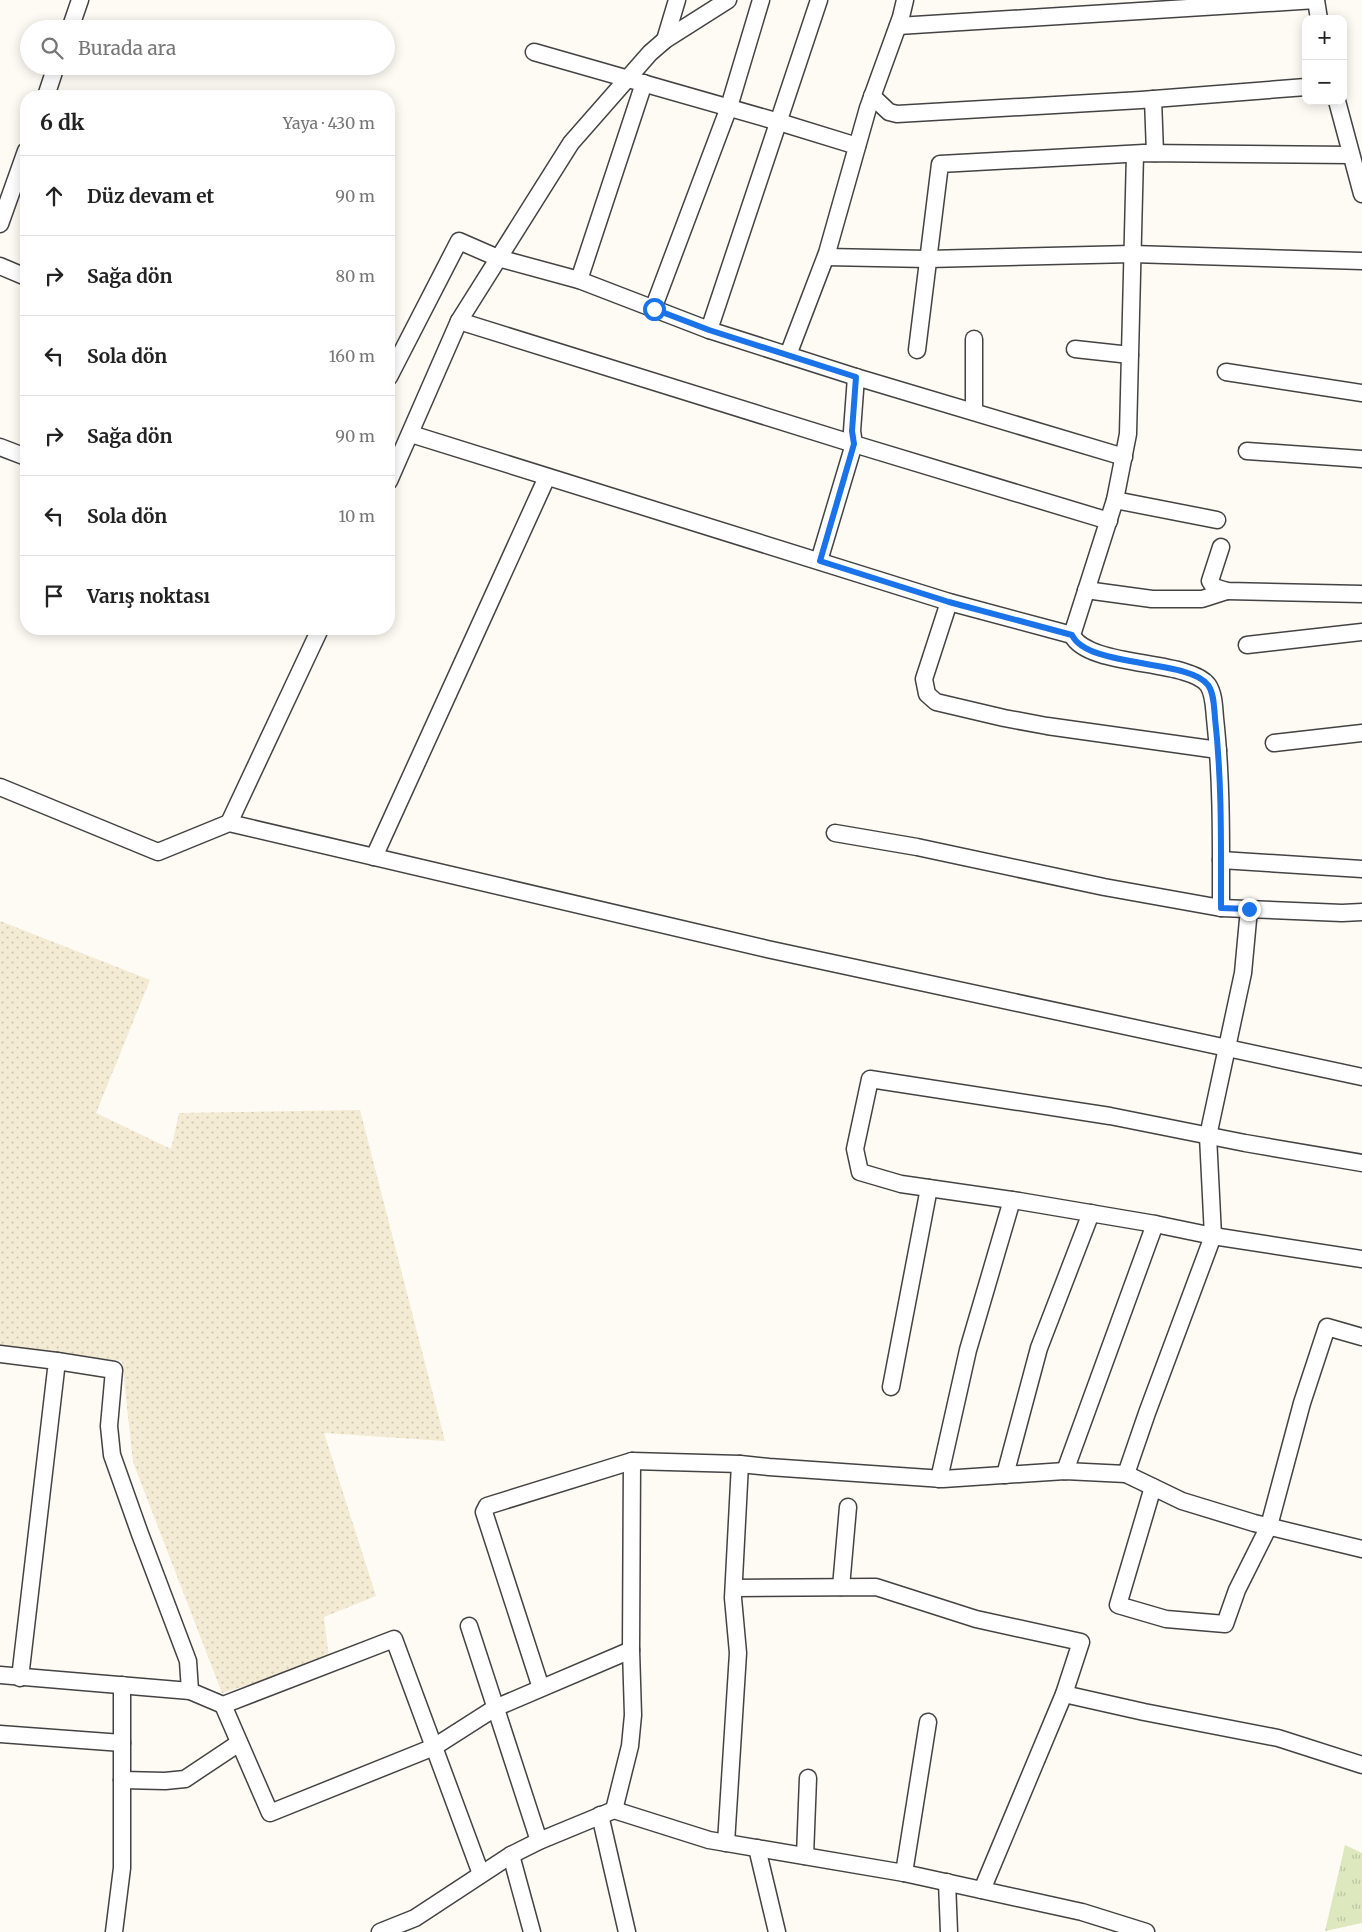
<!DOCTYPE html>
<html lang="tr">
<head>
<meta charset="utf-8">
<style>
	:root { --surface:#fff; --page:#f2f2f2; --text:#222; --muted:#767676; --line:#e0e0e0 }
	body { margin:0; font-family:Merriweather,serif; background:var(--page); color:var(--text) }
	.controls { position:absolute; right:15px; top:15px; display:grid; overflow:hidden; border-radius:10px; box-shadow:0 2px 12px #0003 }
	.controls button { width:45px; height:45px; display:grid; place-items:center; padding:0; border:0; border-bottom:1px solid var(--line); background:var(--surface); color:var(--text); font:25px sans-serif }
	.stop { position:absolute; width:15px; height:15px; margin:-11px; border:4px solid #1a73e8; border-radius:50%; background:#fff }
	.stop.end { background:#1a73e8; border-color:#fff; box-shadow:0 1px 5px #0008 }
	.list { margin:0; padding:0; list-style:none }
	h2 { display:flex; justify-content:space-between; align-items:center; height:65px; margin:0; padding:0 20px; font-size:21px }
	h2 small { font-size:16px; font-weight:400; color:var(--muted) }
	.list li { display:grid; grid-template-columns:32px 1fr auto; gap:15px; align-items:center; box-sizing:border-box; height:80px; padding:0 20px; border-top:1px solid var(--line) }
	.list b { display:block; font-size:19px; white-space:nowrap }
	.list em { font-size:16px; font-style:normal; color:var(--muted) }
	.icon { flex:none; width:28px; height:28px; fill:none; stroke:currentColor; stroke-width:2; stroke-linecap:round; stroke-linejoin:round }
	.map { position:relative; flex:none; width:1362px; height:1932px; overflow:hidden }
	.search { position:absolute; background:var(--surface); box-shadow:0 2px 12px #0003; left:20px; top:20px; width:375px; height:55px; display:flex; align-items:center; gap:12px; box-sizing:border-box; padding:0 18px; border-radius:28px; color:var(--muted); font-size:19px }
	.panel { position:absolute; background:var(--surface); box-shadow:0 2px 12px #0003; left:20px; top:90px; width:375px; height:545px; border-radius:20px }
	.map>svg:first-child { display:block }
	.farmland { fill:url(#farmland-dots) }
	.grass { fill:url(#grass-tufts) }
	.lines { fill:none; stroke-linecap:round; stroke-linejoin:round }
	.street-casing { stroke:#434343; stroke-width:19 }
	.street { stroke:#fff; stroke-width:16 }
	.route { stroke:#1a73e8; stroke-width:6 }
</style>
</head>
<body>
<div class="map">
<svg width="1362" height="1932" viewBox="0 0 1362 1932">
	<defs>
		<pattern id="farmland-dots" width="8" height="8" patternUnits="userSpaceOnUse" patternTransform="scale(1.25)"><rect width="8" height="8" fill="#f4ebd4"/><path d="M2 2h.1M6 6h.1" fill="none" stroke="#d0c8b5" stroke-width="1.8" stroke-linecap="round"/></pattern>
		<pattern id="grass-tufts" width="24" height="20" patternUnits="userSpaceOnUse" patternTransform="scale(1.25)"><rect width="24" height="20" fill="#dde8be"/><path d="M3 7l-1-3M5 7V3M7 7l1-3M15 17l-1-3M17 17v-4M19 17l1-3" fill="none" stroke="#bdc6a2"/></pattern>
	</defs>
	<rect width="100%" height="100%" fill="#fefaf4"/>
	<path class="farmland" d="M0,921L150,980L96,1113L171,1149L179,1113L360,1110L445,1441L324,1433L376,1596L324,1617L329,1659L222,1693L133,1462L122,1361L0,1347Z"/>
	<path class="grass" d="M1345,1845L1362,1853V1923L1325,1931Z"/>
	<g class="lines">
		<g class="street-casing">
			<g id="street">
				<path d="M1316,0L1319,19"/>
				<path d="M898,26L1316,0"/>
				<path d="M70,29L80,0"/>
				<path d="M665,40L677,0"/>
				<path d="M534,52L779,122L857,146"/>
				<path d="M46,96L56,66"/>
				<path d="M872,96L889,112L897,114L1141,100L1306,87"/>
				<path d="M1153,99L1155,153"/>
				<path d="M1337,101L1362,194"/>
				<path d="M1135,154L1128,434L1115,500L1072,635C1088,668 1189,659 1208,685C1214,694 1214,707 1215,718C1222,781 1221,845 1221,908"/>
				<path d="M0,224L26,151"/>
				<path d="M826,257L928,259L1132,254L1362,261"/>
				<path d="M0,266L26,277"/>
				<path d="M579,280L644,83"/>
				<path d="M653,309L729,107L761,0"/>
				<path d="M459,321L854,444L819,561"/>
				<path d="M709,330L819,0"/>
				<path d="M974,339V411"/>
				<path d="M1075,349L1130,355"/>
				<path d="M917,350L940,164L1144,153L1351,155"/>
				<path d="M788,355L827,253L868,108L901,17L905,0"/>
				<path d="M1226,372L1362,393"/>
				<path d="M389,377L459,241L498,258L579,280L709,330L856,377L1124,457"/>
				<path d="M856,377L852,431L854,444L1109,521"/>
				<path d="M411,434L949,602L1072,635"/>
				<path d="M0,447L26,457"/>
				<path d="M1247,451L1362,459"/>
				<path d="M389,481L459,321L571,143L650,53L665,40L728,0"/>
				<path d="M1115,500L1217,520"/>
				<path d="M1221,547L1210,581L1214,587L1227,591L1362,594"/>
				<path d="M1086,590L1152,599H1202L1227,591"/>
				<path d="M949,602L924,679L927,694L936,702L1004,718L1047,726L1218,750"/>
				<path d="M1247,645L1362,632"/>
				<path d="M1274,743L1362,733"/>
				<path d="M0,787L158,852L229,823L767,949L1362,1077"/>
				<path d="M229,823L320,629"/>
				<path d="M835,833L917,847L1104,887L1221,908L1342,913L1362,912"/>
				<path d="M374,857L547,477"/>
				<path d="M1221,860L1362,869"/>
				<path d="M1362,1163L1245,1143L1110,1116L870,1079L855,1149L860,1172L901,1184L1019,1201L1155,1224L1213,1236L1362,1259"/>
				<path d="M0,1354L57,1361L20,1678"/>
				<path d="M57,1361L114,1370L109,1426L112,1455L140,1534L188,1661L190,1691"/>
				<path d="M891,1387L929,1188"/>
				<path d="M1065,1471L1155,1224"/>
				<path d="M1126,1474L1147,1413L1213,1236L1208,1136L1243,973L1249,909"/>
				<path d="M1005,1475L1039,1348L1091,1213"/>
				<path d="M939,1479L968,1350L1012,1200"/>
				<path d="M1153,1487L1118,1605L1166,1619L1225,1624L1237,1590L1269,1526L1302,1403L1327,1327L1362,1337"/>
				<path d="M841,1587L848,1507"/>
				<path d="M734,1588L876,1587L976,1619L1081,1642L1064,1694"/>
				<path d="M469,1626L539,1841"/>
				<path d="M0,1675L190,1691L223,1705L394,1639L481,1874"/>
				<path d="M541,1688L484,1512L487,1506L632,1461L740,1464L769,1467L943,1479L1065,1471L1126,1474L1182,1501L1254,1523L1362,1549"/>
				<path d="M223,1705L270,1813L434,1747L495,1708L631,1650"/>
				<path d="M0,1734L122,1743"/>
				<path d="M122,1780L165,1781L185,1779L239,1743"/>
				<path d="M614,1810L630,1746L633,1715L631,1650L632,1461"/>
				<path d="M600,1815L627,1932"/>
				<path d="M726,1843L738,1653L733,1598L740,1464"/>
				<path d="M757,1848L777,1932"/>
				<path d="M511,1855L532,1932"/>
				<path d="M805,1856L808,1778"/>
				<path d="M904,1873L928,1722"/>
				<path d="M947,1882L949,1932"/>
				<path d="M982,1890L1064,1694L1144,1712L1278,1738L1362,1765"/>
				<path d="M114,1932L122,1868V1685"/>
				<path d="M380,1932L415,1918L511,1855L539,1841L614,1810L709,1840L904,1873L1082,1912L1146,1932"/>
			</g>
		</g>
		<use href="#street" class="street"/>
	</g>
	<g class="lines">
		<path class="route" d="M654,309L709,330L856,377L852,431L854,444L820,561L949,602L1072,635C1087,668 1189,659 1208,685C1214,693 1214,707 1215,718C1222,781 1221,845 1221,908L1249,909"/>
	</g>
</svg>
<div class="controls">
<button>+</button>
<button>−</button>
</div>
<div class="stop" style="left:654px;top:309px"></div>
<div class="stop end" style="left:1249px;top:909px"></div>
<div class="search"><svg class="icon" aria-label="search" viewBox="0 0 24 24"><circle cx="10" cy="10" r="6"/><path d="M15 15l6 6"/></svg>Burada ara</div>
<section class="panel">
<h2>6 dk<small>Yaya · 430 m</small></h2>
<ul class="list">
<li><svg class="icon" aria-label="ahead" viewBox="0 0 24 24"><path d="M12 20V5M6 11l6-6 6 6"/></svg><div><b>Düz devam et</b></div><em>90 m</em></li>
<li><svg class="icon" aria-label="right" viewBox="0 0 24 24"><path d="M7 20v-9h11M14 6l5 5-5 5"/></svg><div><b>Sağa dön</b></div><em>80 m</em></li>
<li><svg class="icon" aria-label="left" viewBox="0 0 24 24"><path d="M17 20v-9H6M10 6l-5 5 5 5"/></svg><div><b>Sola dön</b></div><em>160 m</em></li>
<li><svg class="icon" aria-label="right" viewBox="0 0 24 24"><path d="M7 20v-9h11M14 6l5 5-5 5"/></svg><div><b>Sağa dön</b></div><em>90 m</em></li>
<li><svg class="icon" aria-label="left" viewBox="0 0 24 24"><path d="M17 20v-9H6M10 6l-5 5 5 5"/></svg><div><b>Sola dön</b></div><em>10 m</em></li>
<li><svg class="icon" aria-label="arrive" viewBox="0 0 24 24"><path d="M6 21V4h12l-3 4 3 4H6"/></svg><div><b>Varış noktası</b></div></li>
</ul>
</section>
</div>
</body>
</html>
